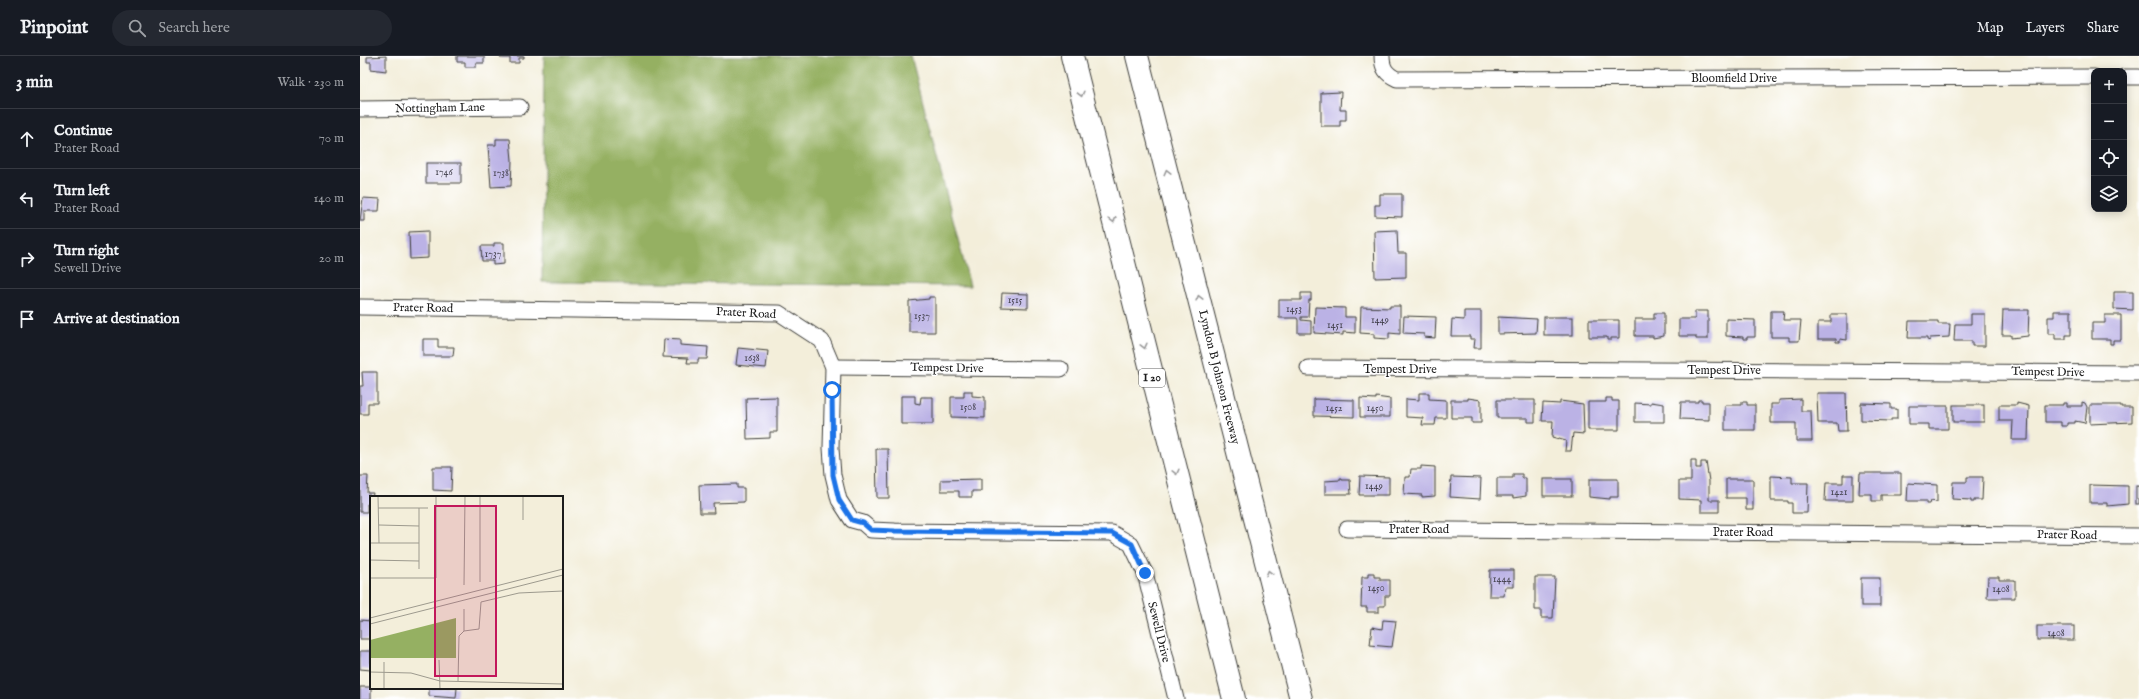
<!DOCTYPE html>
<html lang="en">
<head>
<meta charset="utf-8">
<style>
	:root { --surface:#171b24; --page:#242831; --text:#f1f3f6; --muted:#9ea1a6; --line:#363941 }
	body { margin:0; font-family:"IM FELL English",serif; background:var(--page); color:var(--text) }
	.controls { position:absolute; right:12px; top:12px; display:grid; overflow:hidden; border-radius:8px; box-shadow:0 2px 10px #0003 }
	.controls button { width:36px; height:36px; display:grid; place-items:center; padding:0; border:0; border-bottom:1px solid var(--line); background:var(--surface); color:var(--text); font:20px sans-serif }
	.stop { position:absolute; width:12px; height:12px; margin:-9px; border:3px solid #1a73e8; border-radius:50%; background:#fff }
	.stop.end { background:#1a73e8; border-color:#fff; box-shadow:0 1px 4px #0008 }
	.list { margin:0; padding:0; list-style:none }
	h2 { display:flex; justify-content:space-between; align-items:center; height:52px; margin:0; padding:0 16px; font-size:17px }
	h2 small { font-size:13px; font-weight:400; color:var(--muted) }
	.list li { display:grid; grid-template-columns:26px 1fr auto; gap:12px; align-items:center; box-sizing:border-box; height:60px; padding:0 16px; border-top:1px solid var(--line) }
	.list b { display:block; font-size:15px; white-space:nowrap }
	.list p { margin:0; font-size:13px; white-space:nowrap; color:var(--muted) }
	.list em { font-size:13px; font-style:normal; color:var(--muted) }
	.icon { flex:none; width:22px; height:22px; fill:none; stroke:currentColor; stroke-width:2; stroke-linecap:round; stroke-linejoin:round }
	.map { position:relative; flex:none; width:1779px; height:643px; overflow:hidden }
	header { display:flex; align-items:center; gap:24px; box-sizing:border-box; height:56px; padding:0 20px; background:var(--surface); border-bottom:1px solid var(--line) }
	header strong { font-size:19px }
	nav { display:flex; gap:22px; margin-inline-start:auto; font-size:14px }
	.search { width:280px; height:36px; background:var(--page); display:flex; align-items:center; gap:10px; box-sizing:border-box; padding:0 14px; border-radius:22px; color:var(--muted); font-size:15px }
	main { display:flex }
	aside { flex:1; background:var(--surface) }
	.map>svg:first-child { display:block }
	.forest { fill:#95b062; stroke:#58663f }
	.building { fill:#bbb2e5 }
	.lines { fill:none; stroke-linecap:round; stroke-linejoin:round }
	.minor-casing { stroke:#3c3c38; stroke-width:17 }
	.motorway-casing { stroke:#3c3c38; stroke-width:24 }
	.minor { stroke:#fff; stroke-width:15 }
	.motorway { stroke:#fff; stroke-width:22 }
	.oneway { stroke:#999 }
	.route { stroke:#1a73e8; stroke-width:5 }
	.labels { text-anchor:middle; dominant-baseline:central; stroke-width:3; stroke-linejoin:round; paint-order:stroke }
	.number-label { font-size:10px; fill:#44424e }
	.shield { fill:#fff; stroke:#606060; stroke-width:1 }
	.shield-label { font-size:11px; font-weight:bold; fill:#1c1c1c }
	.street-label { font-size:12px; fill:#1c1c1c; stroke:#fff }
	.inset-road { fill:none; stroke:#9d9a8e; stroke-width:1 }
	.view { fill:#c2185b; fill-opacity:0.15; stroke:#c2185b; stroke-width:2 }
	.inset-edge { fill:none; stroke:#1c1c1c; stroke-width:2 }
</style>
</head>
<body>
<header>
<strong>Pinpoint</strong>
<div class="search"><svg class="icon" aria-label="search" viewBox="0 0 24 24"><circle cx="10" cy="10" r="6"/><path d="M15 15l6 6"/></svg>Search here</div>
<nav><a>Map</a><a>Layers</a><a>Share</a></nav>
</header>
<main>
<aside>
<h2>3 min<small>Walk · 230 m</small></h2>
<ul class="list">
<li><svg class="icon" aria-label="ahead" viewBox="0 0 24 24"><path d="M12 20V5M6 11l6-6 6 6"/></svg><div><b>Continue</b><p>Prater Road</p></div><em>70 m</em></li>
<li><svg class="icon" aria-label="left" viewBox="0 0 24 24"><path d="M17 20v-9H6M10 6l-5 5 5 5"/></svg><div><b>Turn left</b><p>Prater Road</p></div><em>140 m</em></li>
<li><svg class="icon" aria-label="right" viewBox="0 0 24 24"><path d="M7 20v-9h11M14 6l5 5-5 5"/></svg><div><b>Turn right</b><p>Sewell Drive</p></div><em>20 m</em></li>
<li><svg class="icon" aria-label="arrive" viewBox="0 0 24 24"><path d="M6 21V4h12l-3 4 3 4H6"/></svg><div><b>Arrive at destination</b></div></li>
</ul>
</aside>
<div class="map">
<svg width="1779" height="643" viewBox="0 0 1779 643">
	<rect width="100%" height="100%" fill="#fff"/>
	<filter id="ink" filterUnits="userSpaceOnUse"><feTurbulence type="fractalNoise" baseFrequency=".025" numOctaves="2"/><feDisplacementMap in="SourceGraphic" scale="8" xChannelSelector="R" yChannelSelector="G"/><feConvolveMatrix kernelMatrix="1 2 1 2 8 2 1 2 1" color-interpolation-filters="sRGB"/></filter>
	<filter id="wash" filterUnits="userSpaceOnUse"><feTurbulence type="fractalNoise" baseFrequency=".012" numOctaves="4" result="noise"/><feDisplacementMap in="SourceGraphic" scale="16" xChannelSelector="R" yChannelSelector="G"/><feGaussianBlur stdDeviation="0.9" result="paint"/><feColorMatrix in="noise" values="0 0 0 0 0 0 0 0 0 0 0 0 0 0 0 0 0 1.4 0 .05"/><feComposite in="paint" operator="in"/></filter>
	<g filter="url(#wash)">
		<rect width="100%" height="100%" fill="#f3eeda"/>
		<path class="forest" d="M184,0H551L610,230L182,226Z"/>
		<g id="blocks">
			<g class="building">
				<path d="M26,0V15L11,13V6H7V1Z"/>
				<path d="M97,0H124V7H116V11H105V6H97Z"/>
				<path d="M141,0H164V2H159V7H150V2H140Z"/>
				<path d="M981,36L980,54H986V64H980V70H961V37Z"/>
				<path d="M136,83H150L152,104L151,130L131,131L128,89H136Z"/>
				<rect x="66" y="107" width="35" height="20"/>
				<path d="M1020,138H1042V161L1015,160V149H1020Z"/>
				<path d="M3,142L20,143L19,155H4V165H0Z"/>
				<path d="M1037,174L1038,197H1046V221L1015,222L1014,175Z"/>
				<path d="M68,175V202L50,203L49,176Z"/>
				<path d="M134,187H144V208L133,209V205H122L121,190H134Z"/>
				<path d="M1754,236H1773V254L1754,253Z"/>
				<path d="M642,237L668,238V252L641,251Z"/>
				<path d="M941,237H951V244H949L948,261H941V264L951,265V277H938V264L937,262H919V244H941Z"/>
				<path d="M569,241H575V276H549V245L569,243Z"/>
				<path d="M1030,250H1040V278L1029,277V283L1014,282V278L1000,277L1001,251L1030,252Z"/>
				<path d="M955,251L985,252V261H995V277L983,276V279L954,277Z"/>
				<path d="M1643,254H1669L1668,280L1651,282V279H1642Z"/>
				<path d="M1104,255H1121V292H1114L1115,283H1110V280H1091L1092,263L1104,264Z"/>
				<path d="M1335,255H1348V283H1336V280H1319V263H1335Z"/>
				<path d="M1411,255H1424L1423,264H1441L1439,285H1429V281H1411Z"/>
				<path d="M1694,255H1711V279H1706V283H1695V278H1688V261H1694Z"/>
				<path d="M1294,257H1304V280L1293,282V280H1275V263H1294Z"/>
				<path d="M1471,258H1487V284L1480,283V286H1476V283H1458V266H1471Z"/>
				<path d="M1611,258H1625V290H1612V285H1594L1595,268H1611Z"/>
				<path d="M1745,259H1761V284H1753V288H1750V283H1732V267H1745Z"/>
				<path d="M1044,260L1076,261L1075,282L1064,281V278L1043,277Z"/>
				<path d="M1138,261L1177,263L1176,277L1138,278Z"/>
				<rect x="1184" y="261" width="29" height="18"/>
				<path d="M1366,263L1395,264V281H1387V283H1383V281L1366,280Z"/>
				<path d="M1229,264H1259V282H1251V284H1247V281H1229Z"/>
				<path d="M1549,265H1578V268H1590L1589,281L1570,282V285L1567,284V282H1548Z"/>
				<path d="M63,283H78V291H94L93,300H63Z"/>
				<path d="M304,283L320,284V289L348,291L347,303H338V307H327L328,302L303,301Z"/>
				<path d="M378,292L408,295L406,312L376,309Z"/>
				<path d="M2,316H17V347H8V358H0V330H3Z"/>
				<path d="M604,335H612V340L625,341V362L591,361V341H604Z"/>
				<path d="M1059,337H1069V343L1086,344V362H1076L1075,369H1062L1063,362L1046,361V343L1059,344Z"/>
				<path d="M1457,337H1486L1487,375H1478L1477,367H1458Z"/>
				<path d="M541,340H555V347L560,348L561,341H573V368H541Z"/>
				<path d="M417,341V376H410V382L387,383L386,342Z"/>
				<path d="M1016,341L1030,343V361H1000V342L1016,343Z"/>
				<path d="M1108,342L1121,344V367H1112V362H1091V344H1108Z"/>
				<path d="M1246,342H1252V345H1259V374H1228V346H1246Z"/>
				<path d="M954,343L994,344V361L954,360Z"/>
				<path d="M1441,343V355H1451L1452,385H1436V367H1411V348H1419V344Z"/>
				<path d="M1137,344H1175V366H1168V362H1137Z"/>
				<path d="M1338,344H1342V346H1349V364L1320,363L1321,346H1338Z"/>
				<path d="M1200,345L1223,348L1224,378L1213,377L1211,395H1205L1206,385L1192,381L1193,365H1182L1183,347L1200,348Z"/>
				<path d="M1291,346L1304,348V366H1275V347L1291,348Z"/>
				<path d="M1382,346H1387V349H1395V374H1365V349H1382Z"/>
				<path d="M1722,346L1725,347L1727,351L1725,367L1715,365V367H1707V370H1701V366H1685V349H1703V347H1707V350H1722Z"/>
				<path d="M1501,347L1531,348V353H1537V363H1531V365L1501,364Z"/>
				<path d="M1657,347L1669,350L1668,384H1652L1653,365H1639V349H1657Z"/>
				<rect x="1593" y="349" width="31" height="17"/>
				<path d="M1730,349H1761V351H1772V366L1730,368Z"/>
				<path d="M1549,350H1588V373H1569V368H1549Z"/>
				<path d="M516,393H528L529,442H517Z"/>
				<path d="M1331,404H1336V412H1341V406H1346L1349,425V444H1359V456H1341V444L1319,443V425H1331Z"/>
				<path d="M1061,410L1075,411V440L1062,441V439L1044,438L1045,421H1050L1051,413H1061Z"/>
				<path d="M73,411H92L91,435L73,434Z"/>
				<path d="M1500,417H1541V439H1521V445H1512V438H1499Z"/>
				<path d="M1153,418H1162V422H1166V440L1153,442V440H1137V422H1153Z"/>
				<path d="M1483,419H1493V445H1465L1466,427H1483Z"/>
				<path d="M0,420H8L7,437H13L11,448H7V456H0Z"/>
				<path d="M1000,420L1029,421V439H999Z"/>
				<path d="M1411,420L1432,421V427H1448L1447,457H1432V447H1428V445H1411Z"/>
				<path d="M1091,421L1121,422L1120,443L1090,441Z"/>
				<path d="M1607,421H1623L1622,444H1614V446H1611V444L1592,443L1593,426H1607Z"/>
				<path d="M980,422H982V424H990L991,438H965V425L980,424Z"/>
				<path d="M621,423V435H612V441H599V435H581V424Z"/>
				<rect x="1183" y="423" width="29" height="17"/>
				<path d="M1229,423H1258V441H1250V443L1229,441Z"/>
				<path d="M1366,423H1393V454H1386V442H1366Z"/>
				<path d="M1548,427L1577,429V446L1570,445L1569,448H1566V445H1547Z"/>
				<path d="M377,428V432H384V446L353,447L354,457H340L339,429Z"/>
				<path d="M1730,429L1768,430V448L1747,450V447H1730Z"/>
				<rect x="1776" y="430" width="3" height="18"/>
				<path d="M1130,514H1154V531H1145L1144,540H1129Z"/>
				<path d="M1008,517H1014V521H1020V524H1030V540H1025V550H1019V556H1007V551H1001L1002,521H1008Z"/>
				<path d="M1175,521H1195L1193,562H1181V554H1175Z"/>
				<path d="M1628,521H1639V524H1655V542H1627Z"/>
				<rect x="1501" y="522" width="19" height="28"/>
				<path d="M0,564L11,565V583H0Z"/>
				<path d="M1023,564L1036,565L1032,591L1010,589L1012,571L1022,573Z"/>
				<rect x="1677" y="570" width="37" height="14"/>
				<path d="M0,595H11V614L0,613Z"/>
				<rect x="0" y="631" width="11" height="12"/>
				<path d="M69,632H97L96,642L69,640Z"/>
			</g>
		</g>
	</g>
	<g filter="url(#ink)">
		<use href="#blocks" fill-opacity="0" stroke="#3c3c38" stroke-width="1"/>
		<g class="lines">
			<g class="minor-casing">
				<g id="minor">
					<path d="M1022,0C1022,12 1026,18 1037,23L1734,21"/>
					<path d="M1764,21H1779"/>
					<path d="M0,53L160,51"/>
					<path d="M0,251L419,257L462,285L473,311L471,392L473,419L479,444L492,464L503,467L511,474L535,475L752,477L771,488L785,517L816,643"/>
					<path d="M473,311L701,313"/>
					<path d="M948,312L1779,317"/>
					<path d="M987,473L1779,480"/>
				</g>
			</g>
			<g class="motorway-casing">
				<g id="motorway">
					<path d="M712,0L874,643"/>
					<path d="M777,0L941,643"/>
				</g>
			</g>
			<use href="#minor" class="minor"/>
			<use href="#motorway" class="motorway"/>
		</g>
		<defs><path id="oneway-chevron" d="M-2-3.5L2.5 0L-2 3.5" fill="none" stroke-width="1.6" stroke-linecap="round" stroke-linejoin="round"/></defs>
		<g class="oneway">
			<use href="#oneway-chevron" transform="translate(721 38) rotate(76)"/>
			<use href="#oneway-chevron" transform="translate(807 116) rotate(-104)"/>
			<use href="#oneway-chevron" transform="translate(753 164) rotate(76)"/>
			<use href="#oneway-chevron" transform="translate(839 242) rotate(-104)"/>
			<use href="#oneway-chevron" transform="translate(784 290) rotate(76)"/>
			<use href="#oneway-chevron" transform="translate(816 416) rotate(76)"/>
			<use href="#oneway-chevron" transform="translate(909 517) rotate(-104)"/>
		</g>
	</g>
	<g class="lines" filter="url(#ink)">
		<path class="route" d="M472,334L473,419L479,444L492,464L503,467L511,474L535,475L752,477L772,488L785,517"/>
	</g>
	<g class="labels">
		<g class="number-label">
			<text x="84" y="116">1746</text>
			<text x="141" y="117">1738</text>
			<text x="133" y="198">1737</text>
			<text x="655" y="244">1515</text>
			<text x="934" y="253">1453</text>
			<text x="562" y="260">1537</text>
			<text x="1020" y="264">1449</text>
			<text x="975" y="269">1451</text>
			<text x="392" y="302">1638</text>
			<text x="608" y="351">1508</text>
			<text x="974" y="352">1452</text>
			<text x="1015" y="352">1450</text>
			<text x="1014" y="430">1449</text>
			<text x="1479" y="436">1421</text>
			<text x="1142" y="523">1444</text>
			<text x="1016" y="532">1450</text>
			<text x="1641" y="533">1408</text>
			<text x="1696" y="577">1408</text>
		</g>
		<rect class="shield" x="779" y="313" width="26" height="18" rx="3"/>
		<g class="shield-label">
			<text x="792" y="322">I 20</text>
		</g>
		<g class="street-label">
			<text x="1374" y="22">Bloomfield Drive</text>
			<text transform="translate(80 52) rotate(-1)">Nottingham Lane</text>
			<text transform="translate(63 252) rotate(1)">Prater Road</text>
			<text transform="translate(386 257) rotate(3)">Prater Road</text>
			<text transform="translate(587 312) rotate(1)">Tempest Drive</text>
			<text x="1040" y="313">Tempest Drive</text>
			<text x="1364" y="314">Tempest Drive</text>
			<text transform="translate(1688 316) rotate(1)">Tempest Drive</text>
			<text transform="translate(859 321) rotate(76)">Lyndon B Johnson Freeway</text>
			<text x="1059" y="473">Prater Road</text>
			<text x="1383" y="476">Prater Road</text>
			<text transform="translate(1707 479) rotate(1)">Prater Road</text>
			<text transform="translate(799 576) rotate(76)">Sewell Drive</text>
		</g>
	</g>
	<g transform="translate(10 440)">
		<rect width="193" height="193" fill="#f3eeda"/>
		<path d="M86,122V162H0V144Z" fill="#95b062"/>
		<path class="inset-road" d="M8,0L9,47M8,12H58M49,12V73M153,24V0M9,29L49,30M0,47H49M0,64L49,65M0,82H66V0M110,86V0M94,89L95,0M0,122L193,73M0,128L193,79M94,135V113M69,164L70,193M0,176L41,177L70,185L193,188M88,185L89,140L94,135L109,133L111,106L149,97L193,95M14,193V166"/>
		<path class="view" d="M65,10H126V180H65Z"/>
		<rect width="193" height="193" class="inset-edge"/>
	</g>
</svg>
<div class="controls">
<button>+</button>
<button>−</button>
<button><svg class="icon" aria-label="locate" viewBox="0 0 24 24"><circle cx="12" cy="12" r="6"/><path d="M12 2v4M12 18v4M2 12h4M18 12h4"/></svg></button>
<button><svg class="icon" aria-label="layers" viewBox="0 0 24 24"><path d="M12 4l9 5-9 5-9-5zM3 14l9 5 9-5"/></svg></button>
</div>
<div class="stop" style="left:472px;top:334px"></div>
<div class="stop end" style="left:785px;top:517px"></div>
</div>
</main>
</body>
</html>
